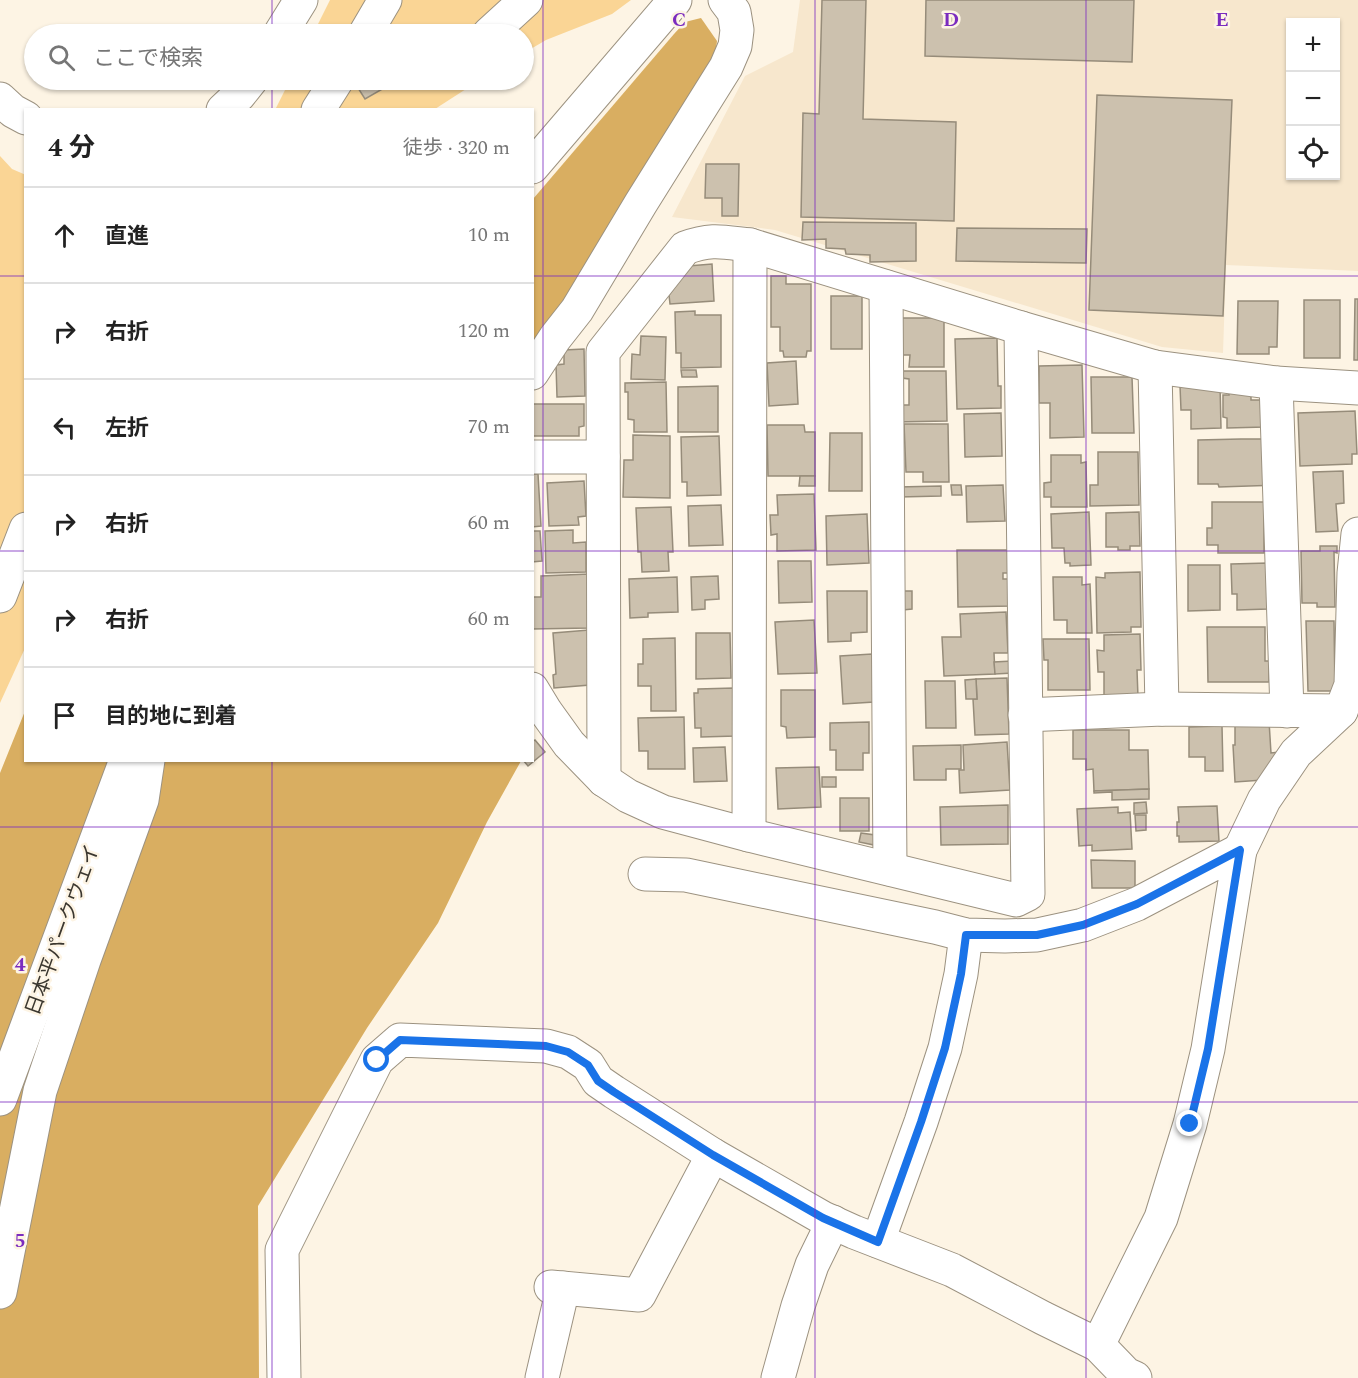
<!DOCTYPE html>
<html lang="ja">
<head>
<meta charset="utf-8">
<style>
	:root { --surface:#fff; --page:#f6f6f6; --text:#222; --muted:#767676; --line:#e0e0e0 }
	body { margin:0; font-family:Spectral,"Noto Sans JP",serif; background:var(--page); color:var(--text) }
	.controls { position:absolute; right:18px; top:18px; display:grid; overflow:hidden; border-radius:0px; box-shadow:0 2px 4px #0004 }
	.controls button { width:54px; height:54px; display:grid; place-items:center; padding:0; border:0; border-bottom:2px solid var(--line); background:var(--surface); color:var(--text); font:30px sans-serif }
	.stop { position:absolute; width:18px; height:18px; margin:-14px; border:4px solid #1a73e8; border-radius:50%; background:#fff }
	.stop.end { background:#1a73e8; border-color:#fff; box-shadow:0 2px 6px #0008 }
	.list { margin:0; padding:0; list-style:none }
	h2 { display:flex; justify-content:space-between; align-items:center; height:78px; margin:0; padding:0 24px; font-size:26px }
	h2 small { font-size:20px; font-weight:400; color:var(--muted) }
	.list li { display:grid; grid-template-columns:39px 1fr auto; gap:18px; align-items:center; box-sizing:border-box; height:96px; padding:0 24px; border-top:2px solid var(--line) }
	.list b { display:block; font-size:22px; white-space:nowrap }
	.list em { font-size:20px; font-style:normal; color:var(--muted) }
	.icon { flex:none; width:33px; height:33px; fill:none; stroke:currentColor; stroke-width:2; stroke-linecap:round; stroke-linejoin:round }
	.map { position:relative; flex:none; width:1358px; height:1378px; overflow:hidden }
	.search { position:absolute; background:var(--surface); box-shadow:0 2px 4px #0004; left:24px; top:24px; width:510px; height:66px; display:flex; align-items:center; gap:15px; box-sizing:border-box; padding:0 21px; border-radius:33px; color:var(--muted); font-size:22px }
	.panel { position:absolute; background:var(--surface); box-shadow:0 2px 4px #0004; left:24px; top:108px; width:510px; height:654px; border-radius:0px }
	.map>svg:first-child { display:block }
	.built { fill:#f7e7cd; fill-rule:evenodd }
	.green { fill:#fad595 }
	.forest { fill:#d9ae61 }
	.building { fill:#ccc1ae; stroke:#968c7a; stroke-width:1.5 }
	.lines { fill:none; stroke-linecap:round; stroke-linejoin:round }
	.minor-casing { stroke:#9c9280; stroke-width:35 }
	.minor { stroke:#fff; stroke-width:33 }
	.route { stroke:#1a73e8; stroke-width:8 }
	.grid { fill:none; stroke:#7b2cbf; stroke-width:1.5; stroke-opacity:0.55 }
	.labels { text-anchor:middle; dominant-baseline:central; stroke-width:5; stroke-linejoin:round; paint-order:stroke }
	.street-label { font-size:20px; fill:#3b372f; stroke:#fdf4e4 }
	.grid-label { font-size:20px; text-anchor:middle; font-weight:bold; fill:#7b2cbf; stroke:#fdf4e4; stroke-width:5; stroke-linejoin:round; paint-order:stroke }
</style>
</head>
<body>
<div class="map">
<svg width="1358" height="1378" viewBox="0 0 1358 1378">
	<rect width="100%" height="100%" fill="#fdf4e4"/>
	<path class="built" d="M800,0H1358V271L1226,265L1223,353L1162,347L775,230L672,217L745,76L793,52ZM1290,22H1336V176H1290Z"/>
	<g class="green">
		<path d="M330,0H631L612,14L546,40L524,53V34H313Z"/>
		<path d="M290,80H480L435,109L275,110Z"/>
		<path d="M0,156L12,169L26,175V646L0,703Z"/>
	</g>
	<g class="forest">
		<path d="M701,18L717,41L713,71L577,289L533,350V199L674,34L685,22Z"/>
		<path d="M25,711L26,760L521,761L487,822L438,923L367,1028L258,1206L259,1378H0V773Z"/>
	</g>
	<g class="building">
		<path d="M822,0H866L863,119L956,122L954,221L801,217L803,113L819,114Z"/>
		<path d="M926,0H1134L1132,62L925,56Z"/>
		<path d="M353,80H398L365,99Z"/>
		<path d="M1097,95L1232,100L1223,316L1089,310Z"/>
		<path d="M706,164H739L738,216H722V198H705Z"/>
		<path d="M803,222L916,223V261L870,262V255L846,254L845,249L826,248V239L802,240Z"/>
		<path d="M957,228L1087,229L1086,263L956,261Z"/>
		<path d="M712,264L714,301L670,304L669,295L688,266Z"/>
		<path d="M771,276H786V284H811V351H807L806,357H784L783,351H780V327H771Z"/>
		<rect x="831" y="296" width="31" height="53"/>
		<path d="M1355,299H1358V360H1354Z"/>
		<rect x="1304" y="300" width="36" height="58"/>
		<path d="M1238,301H1278L1277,347H1269V354H1237Z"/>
		<path d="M695,311V315H721V367L681,368V353H676L675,312Z"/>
		<path d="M902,318H944V367H909L910,355H902Z"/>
		<path d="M641,336L666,337L665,380L631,379L632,354L640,355Z"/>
		<path d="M997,338L998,386H1001V408L957,409L955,339Z"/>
		<path d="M584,349L585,396L557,397L556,365L564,364V350Z"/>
		<path d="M796,361L798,404L769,406L767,363Z"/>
		<path d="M1082,365L1084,437L1050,438V403H1039V366Z"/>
		<path d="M681,370H696L697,377H682Z"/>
		<path d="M902,371H946L947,421L895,422V405H909V379L902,378Z"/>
		<path d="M1091,377H1132L1134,433H1092Z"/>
		<path d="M666,382L667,432H634V420L628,419V392H625V383Z"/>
		<path d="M1220,385L1221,428L1191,429V410H1181L1180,386Z"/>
		<path d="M718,386V432H678V387Z"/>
		<path d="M1229,390H1251V400H1266L1265,427L1227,428V418L1223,417V395H1229Z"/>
		<path d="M532,404H584V426L579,427V436H532Z"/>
		<path d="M1355,411L1357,454H1352V464L1300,466L1298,413Z"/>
		<path d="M1001,413L1002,456L965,457L964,414Z"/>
		<path d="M904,424H948L949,482H923V472H906Z"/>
		<path d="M767,425H804L805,432H815V476H768Z"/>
		<path d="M830,433H862V491H829Z"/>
		<path d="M633,435L670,436V498L623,497L624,460H633Z"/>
		<path d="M719,436L721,495L687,496V482H682L681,437Z"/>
		<path d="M1241,439H1268L1278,485L1219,487L1218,484H1198V440Z"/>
		<path d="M1098,452H1138L1139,505L1090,506V485H1098Z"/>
		<path d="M1051,455H1081V463L1086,462L1087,507H1051V497H1044V483L1051,482Z"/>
		<path d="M1343,471L1344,503L1336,504L1338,531L1316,532L1313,472Z"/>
		<path d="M532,474H538L541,526L532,527Z"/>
		<path d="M800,476H815V486H799Z"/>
		<path d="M584,481L586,516L578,517L579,525L549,526L547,483Z"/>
		<path d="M951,485H961L962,495H952Z"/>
		<path d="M1003,485L1005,521L967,522L966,486Z"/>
		<path d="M941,486V496L899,497L898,487Z"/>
		<path d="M814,494L816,550L777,551V534L771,535L770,515H778L777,495Z"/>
		<path d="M1212,502H1264V553H1218V545H1207V528H1212Z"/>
		<path d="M721,505L723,545L689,546L688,506Z"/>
		<path d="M671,507L673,552H668L669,571L642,572L641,552H638L636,508Z"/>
		<path d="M1089,512L1091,565L1070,566V563H1065L1064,548H1052L1051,514Z"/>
		<path d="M1139,512L1140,546H1130V550H1118V547H1106V513Z"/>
		<path d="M867,514L869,563L827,565L826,516Z"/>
		<path d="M573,530V543L586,542V572L546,573L545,531Z"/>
		<path d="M532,531H540L542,561L532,562Z"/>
		<path d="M1320,546H1337V553L1334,552L1335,607H1317V603H1302L1301,551H1320Z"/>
		<path d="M957,550H1009L1010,573H1003V579H1010L1011,606L958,607Z"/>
		<path d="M778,561H811L812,602L779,603Z"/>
		<path d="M1268,563V609L1237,610V594H1232L1231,564Z"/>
		<path d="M1188,565H1220V610L1188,611Z"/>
		<path d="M1140,572L1141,627H1131V632L1097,633L1096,577L1105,578V573Z"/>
		<path d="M589,574V628L532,629V597H541V576Z"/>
		<path d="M718,576L719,599L705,600V609L692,610L691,577Z"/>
		<path d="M677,577L678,612L648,613V617L630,618L629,579Z"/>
		<path d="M1053,577H1082V585L1090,584L1092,633H1067V620H1054Z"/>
		<path d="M827,591H867V632L851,633V641L828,642Z"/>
		<path d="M902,591H912V609L903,610Z"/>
		<path d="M1006,612L1008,653H994L995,674L944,676L942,637H961L960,614Z"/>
		<path d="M814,620L817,673L778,674L775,622Z"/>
		<path d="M1306,621H1334L1335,691H1308Z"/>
		<path d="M1207,627H1265V661H1269V682H1208Z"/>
		<path d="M589,630L590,685L554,688L553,675L556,674L553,633Z"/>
		<path d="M696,633H730L731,678L696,679Z"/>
		<path d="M1140,634L1141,670H1137L1138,697H1104V672H1098L1097,650L1104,651V635Z"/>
		<path d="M675,638L676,711H651V686H638V664H643V639Z"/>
		<path d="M1043,639H1089L1090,690H1048V660H1044Z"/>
		<path d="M872,654L874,702L843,704L840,656Z"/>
		<path d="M1012,661L1013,673L995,674L994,662Z"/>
		<path d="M1007,678L1009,734L975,735L973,699H977L976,679Z"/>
		<path d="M976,679L977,699H966L965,680Z"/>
		<path d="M925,681H955L956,728H926Z"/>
		<path d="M734,688L736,736L701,737V728H695L694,693H698V689Z"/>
		<path d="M781,690H815V737L787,738L786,727L781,726Z"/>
		<path d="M684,717L685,769H648V751H639L638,718Z"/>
		<path d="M1269,721L1271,753L1280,752L1263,780L1235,782L1233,745H1235V723Z"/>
		<path d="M869,722V753H863V770H836V750H830V723Z"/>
		<path d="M1222,726L1223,771H1205V757H1189V727Z"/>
		<path d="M1073,730H1129V750H1148L1149,789L1094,791L1093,769L1086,770V759H1073Z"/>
		<path d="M535,740L545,752L528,766L523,760H532V742Z"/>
		<path d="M1007,742L1010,790L960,793L959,770H964L963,745Z"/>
		<path d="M961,745V769H946V780H914L913,746Z"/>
		<path d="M725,747L727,781L694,782L693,748Z"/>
		<path d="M819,767L821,807L778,809L776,768Z"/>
		<rect x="822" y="777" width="14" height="10"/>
		<path d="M1149,789V799L1112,800V792L1094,793V791Z"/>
		<rect x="840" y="798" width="29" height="33"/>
		<path d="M1146,802L1147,813L1134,814V803Z"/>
		<path d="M1008,805V844L941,845L940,807Z"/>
		<path d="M1217,806L1219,841L1179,842V836H1177V822H1179L1178,807Z"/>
		<path d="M1118,807V813L1130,812L1132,849L1092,851V845L1079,846L1077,809Z"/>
		<path d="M1135,815H1146V830L1136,831Z"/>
		<path d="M861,833L875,835L874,845L859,842Z"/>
		<path d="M1091,860L1135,861V888H1092Z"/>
	</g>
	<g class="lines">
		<g class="minor-casing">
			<g id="minor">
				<path d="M280,34L301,0"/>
				<path d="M365,34L385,0"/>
				<path d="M489,34L526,0"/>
				<path d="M0,99L13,111L26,118"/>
				<path d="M223,110L239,95L251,80"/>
				<path d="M318,110L337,80"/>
				<path d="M532,167L675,0"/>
				<path d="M886,287L890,869"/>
				<path d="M1155,367L1162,709"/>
				<path d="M532,373L555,338L577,310L641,203L726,67L735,46L737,30L734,12L725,0"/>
				<path d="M1276,383L1287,711"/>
				<path d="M532,457H603"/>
				<path d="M0,596L26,529"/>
				<path d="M532,689L546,712L569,744L604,780L628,796L663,812L749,835L1016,900L1028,894L1021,328"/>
				<path d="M1025,715L1162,709L1341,711L1351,685L1354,573L1358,534"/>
				<path d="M604,780L603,352L685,248C712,238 723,242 750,245L1021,328L1155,367L1276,383L1358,388"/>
				<path d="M749,835L750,245"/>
				<path d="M1240,850L1264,800L1296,753L1341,711"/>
				<path d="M645,874L686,875L935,927L966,935L1005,936L1037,935L1083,925L1137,904L1240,850L1208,1049L1190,1124L1161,1218L1098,1345"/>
				<path d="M0,1099L126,760"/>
				<path d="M878,1241L921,1122L945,1048L961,974L966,935"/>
				<path d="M551,1287L639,1295L713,1155"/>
				<path d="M0,1292L40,1091L84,960L142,800L148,760"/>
				<path d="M284,1378L282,1250L377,1060L400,1040L546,1046L568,1052L588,1065L598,1081L614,1092L713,1155L823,1218L854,1232L952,1270L1043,1318L1098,1345L1126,1374L1135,1378"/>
				<path d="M542,1378L563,1288"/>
				<path d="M778,1378L798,1306L812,1265L833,1222"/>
			</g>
		</g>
		<use href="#minor" class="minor"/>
	</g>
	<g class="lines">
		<path class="route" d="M377,1060L400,1040L546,1046L568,1052L588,1065L598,1081L614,1092L713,1155L823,1218L878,1242L921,1122L945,1048L961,974L966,935H1037L1083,925L1137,904L1240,850L1208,1049L1190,1124"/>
	</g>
	<path class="grid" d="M272,0V34M543,0V1378M815,0V1378M1086,0V1378M272,80V110M0,276H26M532,276H1358M0,551H26M532,551H1358M272,760V1378M0,827H1358M0,1102H1358"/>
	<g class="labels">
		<g class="street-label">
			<text transform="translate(63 930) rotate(-70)">日本平パークウェイ</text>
		</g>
	</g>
	<g class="grid-label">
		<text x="679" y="26">C</text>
		<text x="951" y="26">D</text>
		<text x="1222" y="26">E</text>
		<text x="20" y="971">4</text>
		<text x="20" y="1247">5</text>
	</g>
</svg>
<div class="controls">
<button>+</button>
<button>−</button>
<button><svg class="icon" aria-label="locate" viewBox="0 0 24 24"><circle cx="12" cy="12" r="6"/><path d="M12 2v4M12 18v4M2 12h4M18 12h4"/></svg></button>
</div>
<div class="stop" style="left:377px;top:1060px"></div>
<div class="stop end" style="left:1190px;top:1124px"></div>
<div class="search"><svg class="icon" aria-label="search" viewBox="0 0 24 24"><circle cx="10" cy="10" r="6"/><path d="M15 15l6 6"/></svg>ここで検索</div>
<section class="panel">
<h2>4 分<small>徒歩 · 320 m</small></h2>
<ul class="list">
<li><svg class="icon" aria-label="ahead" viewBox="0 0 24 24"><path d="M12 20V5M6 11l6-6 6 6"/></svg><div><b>直進</b></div><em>10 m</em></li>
<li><svg class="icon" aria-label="right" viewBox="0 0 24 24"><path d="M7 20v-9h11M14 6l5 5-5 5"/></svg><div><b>右折</b></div><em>120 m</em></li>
<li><svg class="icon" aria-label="left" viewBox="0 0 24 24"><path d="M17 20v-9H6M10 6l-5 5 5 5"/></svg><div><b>左折</b></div><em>70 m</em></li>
<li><svg class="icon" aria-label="right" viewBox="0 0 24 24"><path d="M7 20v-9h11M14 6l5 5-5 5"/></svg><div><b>右折</b></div><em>60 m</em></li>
<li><svg class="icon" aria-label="right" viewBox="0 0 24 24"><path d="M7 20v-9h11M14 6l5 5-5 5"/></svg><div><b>右折</b></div><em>60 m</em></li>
<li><svg class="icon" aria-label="arrive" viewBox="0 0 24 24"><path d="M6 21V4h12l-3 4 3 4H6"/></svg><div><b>目的地に到着</b></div></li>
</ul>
</section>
</div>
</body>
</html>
